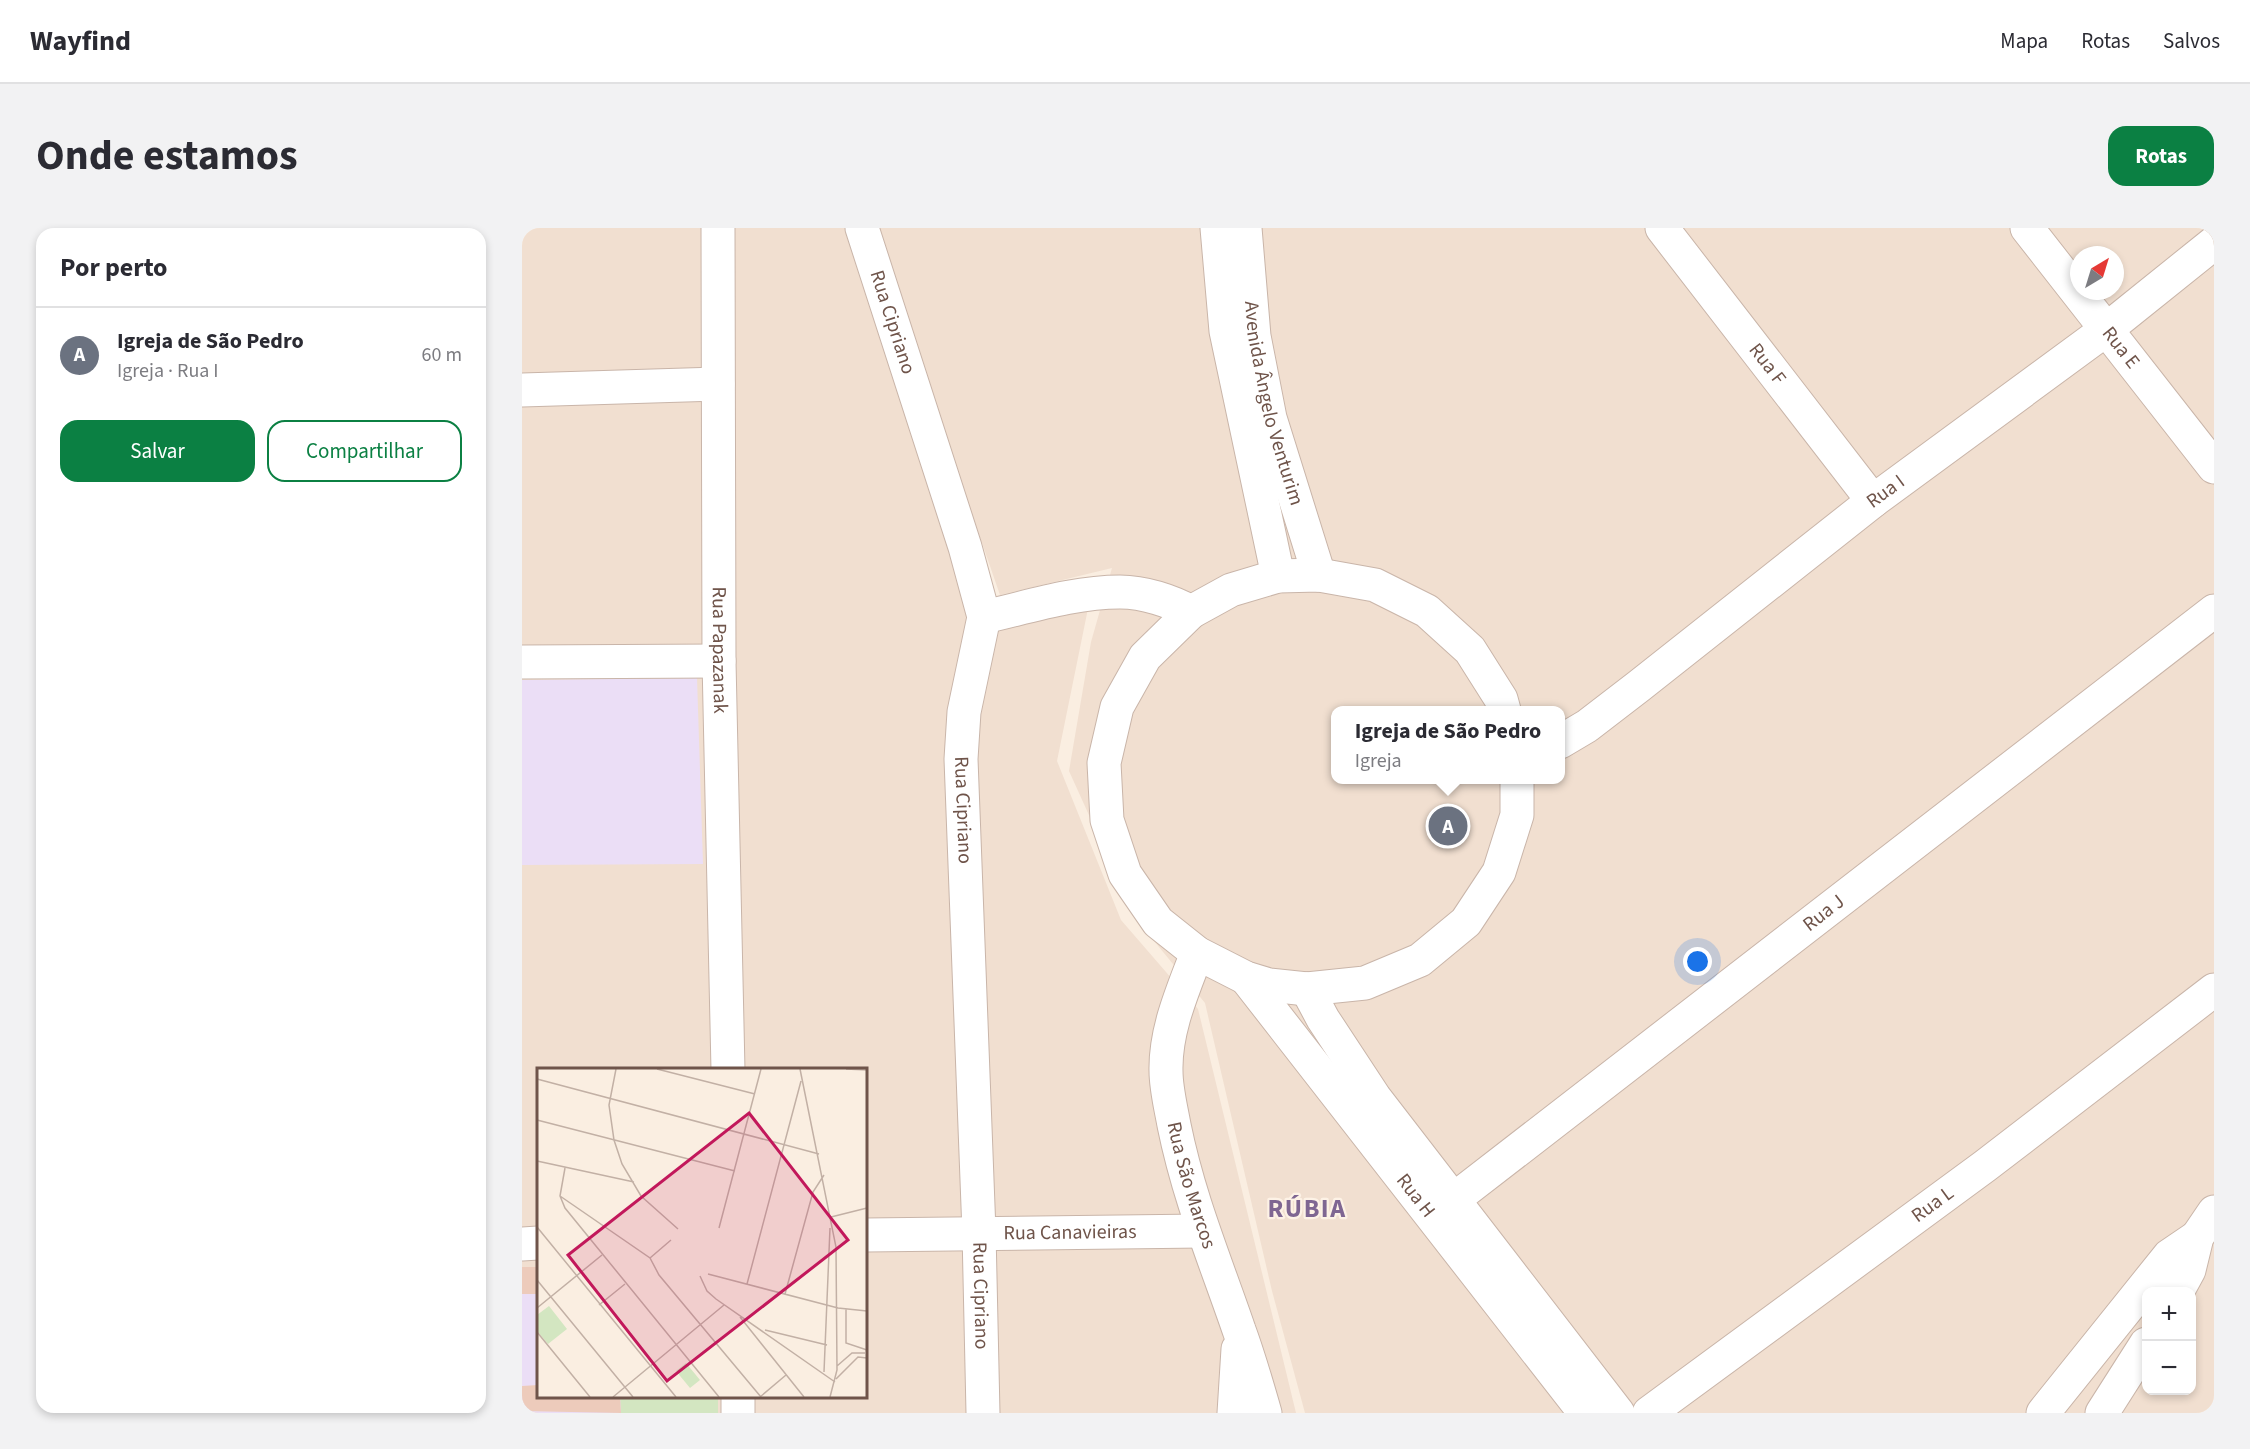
<!DOCTYPE html>
<html lang="pt">
<head>
<meta charset="utf-8">
<style>
	:root { --surface:#fff; --page:#f2f2f3; --text:#2b2b33; --muted:#7c7c81; --line:#e1e1e2; --accent:#0b8043 }
	body { margin:0; font-family:"Source Sans 3",sans-serif; background:var(--page); color:var(--text) }
	.controls { position:absolute; right:18px; bottom:18px; display:grid; overflow:hidden; border-radius:12px; box-shadow:0 3px 9px #0003 }
	.controls button { width:54px; height:54px; display:grid; place-items:center; padding:0; border:0; border-bottom:2px solid var(--line); background:var(--surface); color:var(--text); font:30px sans-serif }
	.compass { position:absolute; left:1548px; top:18px; width:54px; height:54px; border-radius:50%; background:var(--surface); box-shadow:0 3px 9px #0003; rotate:38deg }
	.you { position:absolute; left:1176px; top:734px; width:21px; height:21px; margin:-15px; border:4px solid #fff; border-radius:50%; background:#1a73e8; box-shadow:0 0 0 9px #1a73e833 }
	.badge { display:grid; place-items:center; width:39px; height:39px; border-radius:50%; background:var(--accent); color:#fff; font-size:20px; font-weight:700 }
	.pin { position:absolute; translate:-50% -50%; border:3px solid #fff; box-shadow:0 2px 6px #0006 }
	.popup { position:absolute; left:809px; top:478px; width:234px; height:78px; box-sizing:border-box; display:grid; place-content:center; border-radius:12px; background:var(--surface); filter:drop-shadow(0 2px 4px #0005); font-size:20px; white-space:nowrap; color:var(--muted) }
	.popup b { font-size:22px; color:var(--text) }
	.popup::after { content:''; position:absolute; left:50%; top:100%; margin-left:-12px; border:12px solid transparent; border-top-color:var(--surface) }
	.list { margin:0; padding:0; list-style:none }
	h2 { display:flex; justify-content:space-between; align-items:center; height:78px; margin:0; padding:0 24px; font-size:26px }
	h2 small { font-size:20px; font-weight:400; color:var(--muted) }
	.list li { display:grid; grid-template-columns:39px 1fr auto; gap:18px; align-items:center; box-sizing:border-box; height:96px; padding:0 24px; border-top:2px solid var(--line) }
	.list b { display:block; font-size:22px; white-space:nowrap }
	.list p { margin:0; font-size:20px; white-space:nowrap; color:var(--muted) }
	.list em { font-size:20px; font-style:normal; color:var(--muted) }
	.actions { display:flex; gap:12px; padding:18px 24px }
	.actions a { flex:1; padding:14px 0; border:2px solid var(--accent); border-radius:18px; text-align:center; font-size:21px; color:var(--accent) }
	.actions .main { background:var(--accent); color:#fff }
	.map { position:relative; flex:none; width:1692px; height:1185px; overflow:hidden; border-radius:18px }
	header { display:flex; align-items:center; gap:36px; box-sizing:border-box; height:84px; padding:0 30px; background:var(--surface); border-bottom:2px solid var(--line) }
	header strong { font-size:28px }
	nav { display:flex; gap:33px; margin-inline-start:auto; font-size:21px }
	.intro { display:flex; align-items:center; justify-content:space-between; box-sizing:border-box; height:144px; padding:0 36px }
	h1 { margin:0; font-size:42px }
	.button { padding:15px 27px; border-radius:18px; background:var(--accent); color:#fff; font-size:21px; font-weight:700 }
	main { display:flex; gap:36px; padding:0 36px }
	aside { flex:1; background:var(--surface); border-radius:18px; box-shadow:0 3px 9px #0003 }
	.map>svg:first-child { display:block }
	.residential { fill:#f1dfd0; fill-rule:evenodd }
	.education { fill:#ebdef6 }
	.green { fill:#d3e6c1 }
	.building { fill:#edcbbb }
	.lines { fill:none; stroke-linecap:round; stroke-linejoin:round }
	.minor-casing { stroke:#c9b5a9; stroke-width:35 }
	.minor { stroke:#fff; stroke-width:33 }
	.labels { text-anchor:middle; dominant-baseline:central; stroke-width:4.5; stroke-linejoin:round; paint-order:stroke }
	.street-label { font-size:20px; fill:#6f544a; stroke:#fdf2e6 }
	.district-label { font-size:26px; font-weight:bold; letter-spacing:1.5px; fill:#7f6692; stroke:#fdf2e6 }
	.inset-road { fill:none; stroke:#c2b0a5; stroke-width:1.5 }
	.view { fill:#c2185b; fill-opacity:0.15; stroke:#c2185b; stroke-width:3 }
	.inset-edge { fill:none; stroke:#6f544a; stroke-width:3 }
</style>
</head>
<body>
<header>
<strong>Wayfind</strong>
<nav><a>Mapa</a><a>Rotas</a><a>Salvos</a></nav>
</header>
<div class="intro"><h1>Onde estamos</h1><a class="button">Rotas</a></div>
<main>
<aside>
<h2>Por perto<small></small></h2>
<ul class="list">
<li><span class="badge" style="background:#6b7280">A</span><div><b>Igreja de São Pedro</b><p>Igreja · Rua I</p></div><em>60 m</em></li>
</ul>
<div class="actions"><a class="main">Salvar</a><a>Compartilhar</a></div>
</aside>
<div class="map">
<svg width="1692" height="1185" viewBox="0 0 1692 1185">
	<rect width="100%" height="100%" fill="#faeee1"/>
	<g class="residential">
		<path d="M0,0H347L463,378L571,356L535,533L599,692L676,781L774,1185H0ZM16,842H344V1168H16Z"/>
		<path d="M354,0H1692V1185H783L750,1063L683,775L614,691L547,543L569,414L590,340L478,367L364,37ZM1557,27H1593V63H1557ZM814,482H1038V552H814ZM1624,1064H1670V1162H1624Z"/>
	</g>
	<g class="education">
		<path d="M175,450L181,636L0,637V452Z"/>
		<path d="M0,1039H16V1168L196,1169V1185H0Z"/>
	</g>
	<path class="green" d="M98,1169H196V1185H99Z"/>
	<g class="building">
		<rect x="0" y="1039" width="16" height="27"/>
		<path d="M16,1157V1168H98L99,1185L0,1183V1158Z"/>
	</g>
	<g class="lines">
		<g class="minor-casing">
			<g id="minor">
				<path id="s1" d="M196,0L197,433L206,842"/>
				<path id="s2" d="M340,0L443,319L462,389L442,484L439,531L457,1004L461,1185"/>
				<path d="M695,0L704,103L756,348"/>
				<path id="s3" d="M723,0L732,108L748,190L797,347"/>
				<path id="s4" d="M1140,0L1351,273"/>
				<path id="s5" d="M1505,0L1692,239"/>
				<path d="M0,162L196,156"/>
				<path d="M462,389C506,379 553,364 598,364C622,364 649,373 669,384"/>
				<path d="M0,434L197,433"/>
				<path d="M982,482L979,471L948,422L905,383L853,357L797,347L756,348L709,362L669,384L623,429L595,479L582,535L585,592L603,646L636,694L675,725L724,750L747,757L785,761L843,755L898,732L944,694L977,644L995,587V552"/>
				<path id="s6" d="M1038,514L1065,498L1117,458L1351,273L1585,101L1692,15"/>
				<path id="s7" d="M675,725C661,762 643,802 644,843C644,861 649,880 652,897C667,971 693,1032 717,1102C727,1129 735,1157 743,1185"/>
				<path id="s8" d="M724,750L1063,1185"/>
				<path d="M785,761L801,791L853,870L1096,1185"/>
				<path id="s9" d="M910,986L931,972L1692,383"/>
				<path id="s10" d="M344,1007L680,1003"/>
				<path d="M0,1016L16,1015"/>
				<path d="M1655,1064L1667,1042L1675,1009L1692,984"/>
				<path d="M216,1168V1185"/>
				<path d="M712,1185L716,1121"/>
				<path id="s11" d="M1127,1185L1463,938L1692,762"/>
				<path d="M1521,1185L1647,1028L1675,1009"/>
				<path d="M1580,1185L1624,1116"/>
			</g>
		</g>
		<use href="#minor" class="minor"/>
	</g>
	<g class="labels">
		<g class="street-label">
			<text stroke="none"><textPath href="#s2" startOffset="99">Rua Cipriano</textPath></text>
			<text stroke="none"><textPath href="#s5" startOffset="152">Rua E</textPath></text>
			<text stroke="none"><textPath href="#s4" startOffset="172">Rua F</textPath></text>
			<text stroke="none"><textPath href="#s3" startOffset="178">Avenida Ângelo Venturim</textPath></text>
			<text stroke="none"><textPath href="#s6" startOffset="411">Rua I</textPath></text>
			<text stroke="none"><textPath href="#s1" startOffset="422">Rua Papazanak</textPath></text>
			<text stroke="none"><textPath href="#s2" startOffset="603">Rua Cipriano</textPath></text>
			<text stroke="none"><textPath href="#s9" startOffset="494">Rua J</textPath></text>
			<text stroke="none"><textPath href="#s7" startOffset="240">Rua São Marcos</textPath></text>
			<text stroke="none"><textPath href="#s8" startOffset="276">Rua H</textPath></text>
			<text stroke="none"><textPath href="#s11" startOffset="352">Rua L</textPath></text>
			<text stroke="none"><textPath href="#s10" startOffset="204">Rua Canavieiras</textPath></text>
			<text stroke="none"><textPath href="#s2" startOffset="1089">Rua Cipriano</textPath></text>
		</g>
		<g class="district-label">
			<text x="785" y="980">RÚBIA</text>
		</g>
	</g>
	<g transform="translate(15 840)">
		<rect width="330" height="330" fill="#faeee1"/>
		<path d="M12,238L30,261L11,276L0,263V247ZM149,295L163,312L153,320L139,303Z" fill="#d3e6c1"/>
		<path class="inset-road" d="M79,1L72,37L77,72L85,96L104,128L141,161M120,1L218,26M263,1L299,179L300,302L293,329M309,1L330,2M0,11L282,86M0,52L198,103M0,93L97,114M28,100L23,128L28,140L182,329M23,128L113,190L122,207L224,329M294,149L330,140M0,159L139,329M182,160L224,1M113,190L134,172M171,206L301,240L330,243M163,208L170,223L179,231L298,314M0,212L96,329M210,216L264,13M248,226L276,124L287,107M62,237L88,216M0,240L65,187M309,241V275L330,282M203,249L267,329M228,262L290,277M0,264L53,329M300,298L315,285H328M287,304L293,160M299,311L321,289L330,290M76,329L187,237M223,329L249,307"/>
		<path class="view" d="M212,45L311,172L130,313L31,187Z"/>
		<rect width="330" height="330" class="inset-edge"/>
	</g>
</svg>
<div class="controls">
<button>+</button>
<button>−</button>
</div>
<svg class="compass" viewBox="-18 -18 36 36"><path d="M0-13l5 13h-10z" fill="#e53935"/><path d="M0 13l5-13h-10z" fill="#7c7c81"/></svg>
<div class="you"></div>
<div class="pin badge" style="left:926px;top:598px;background:#6b7280">A</div>
<div class="popup"><b>Igreja de São Pedro</b>Igreja</div>
</div>
</main>
</body>
</html>
